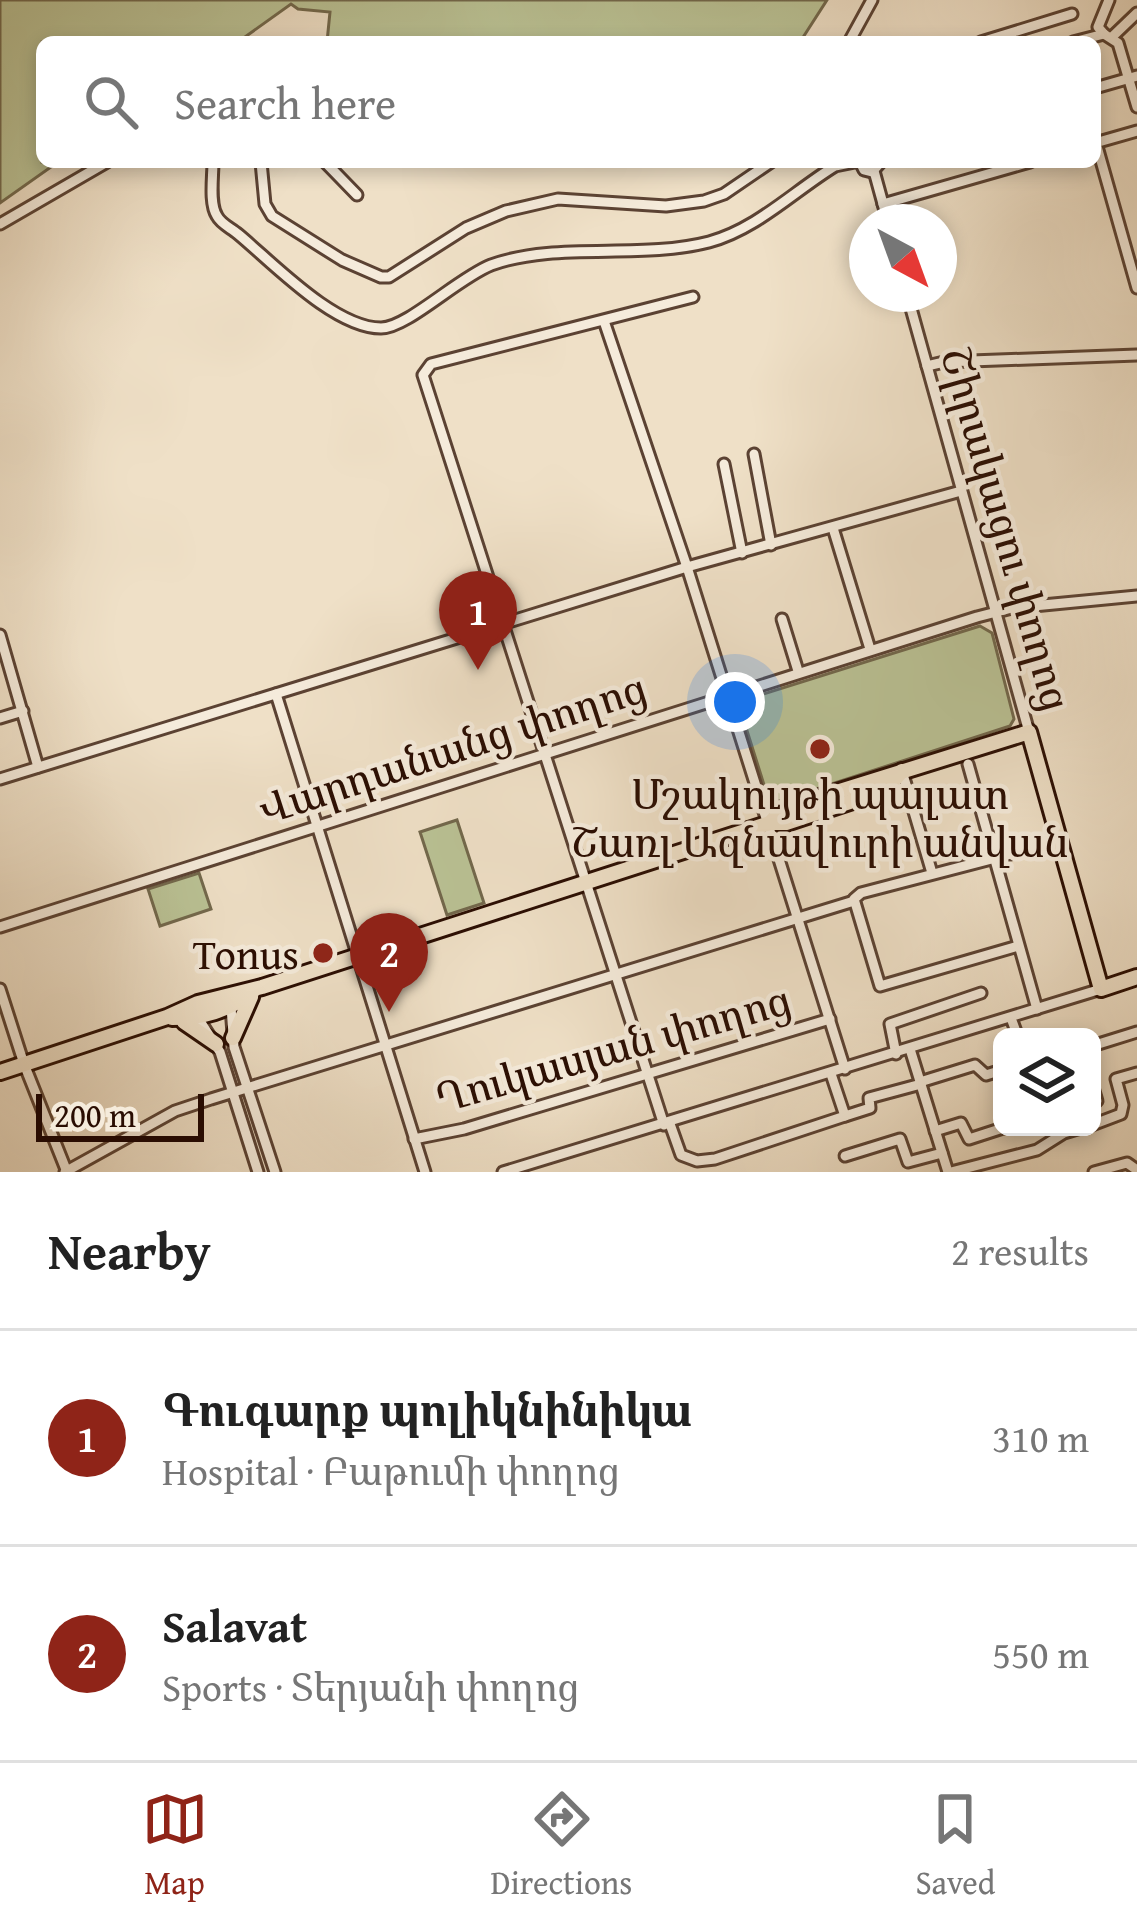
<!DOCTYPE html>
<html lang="en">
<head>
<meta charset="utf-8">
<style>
	:root { --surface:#fff; --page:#f2f2f2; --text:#222; --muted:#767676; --line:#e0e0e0; --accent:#8f2418 }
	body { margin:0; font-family:"Gentium Book Plus","Noto Serif Armenian",serif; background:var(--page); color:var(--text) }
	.controls { position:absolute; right:36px; bottom:36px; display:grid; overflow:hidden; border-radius:18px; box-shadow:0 6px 18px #0003 }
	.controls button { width:108px; height:108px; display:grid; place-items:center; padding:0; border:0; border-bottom:3px solid var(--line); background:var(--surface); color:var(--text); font:60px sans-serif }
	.compass { position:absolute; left:849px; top:204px; width:108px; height:108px; border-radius:50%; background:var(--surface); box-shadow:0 6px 18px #0003; rotate:139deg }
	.scale { position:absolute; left:36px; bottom:30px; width:168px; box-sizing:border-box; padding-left:12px; border:6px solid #2a0d02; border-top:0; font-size:33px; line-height:42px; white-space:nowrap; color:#2a0d02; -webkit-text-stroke:9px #f5ebdb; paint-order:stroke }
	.you { position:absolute; left:735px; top:702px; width:42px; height:42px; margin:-30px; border:9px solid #fff; border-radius:50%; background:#1a73e8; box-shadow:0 0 0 18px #1a73e833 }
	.badge { display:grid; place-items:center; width:78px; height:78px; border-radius:50%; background:var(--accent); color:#fff; font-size:39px; font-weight:700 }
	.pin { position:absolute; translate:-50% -99px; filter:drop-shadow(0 3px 6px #0008) }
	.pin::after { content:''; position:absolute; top:63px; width:42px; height:36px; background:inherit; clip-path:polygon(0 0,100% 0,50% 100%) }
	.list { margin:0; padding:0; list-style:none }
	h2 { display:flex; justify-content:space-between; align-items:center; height:156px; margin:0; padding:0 48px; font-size:51px }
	h2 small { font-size:39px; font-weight:400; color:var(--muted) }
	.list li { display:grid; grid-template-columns:78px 1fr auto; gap:36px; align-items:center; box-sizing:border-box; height:216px; padding:0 48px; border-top:3px solid var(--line) }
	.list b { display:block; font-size:45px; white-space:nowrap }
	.list p { margin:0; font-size:39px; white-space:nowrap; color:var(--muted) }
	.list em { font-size:39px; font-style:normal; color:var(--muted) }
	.icon { flex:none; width:66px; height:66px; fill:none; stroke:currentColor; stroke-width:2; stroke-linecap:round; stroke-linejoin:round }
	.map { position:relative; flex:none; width:1137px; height:1172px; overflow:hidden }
	.search { position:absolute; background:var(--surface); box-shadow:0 6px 18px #0003; left:36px; right:36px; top:36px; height:132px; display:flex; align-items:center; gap:30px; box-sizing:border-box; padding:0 42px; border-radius:18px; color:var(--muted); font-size:45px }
	.sheet { height:588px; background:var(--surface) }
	nav { display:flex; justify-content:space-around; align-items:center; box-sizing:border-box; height:168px; border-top:3px solid var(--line); background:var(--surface); font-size:33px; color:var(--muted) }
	nav a { display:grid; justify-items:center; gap:6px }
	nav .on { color:var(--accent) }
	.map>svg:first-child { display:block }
	.green { fill:#bac295; stroke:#72684c; stroke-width:3 }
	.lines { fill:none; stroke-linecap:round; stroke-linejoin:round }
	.minor-casing { stroke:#5b4233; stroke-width:15 }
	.major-casing { stroke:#2a0d02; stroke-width:20 }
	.minor { stroke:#f5ebdb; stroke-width:9 }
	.major { stroke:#efe0c7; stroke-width:14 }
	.poi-dot { fill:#8f2418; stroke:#f5ebdb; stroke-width:4.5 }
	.labels { text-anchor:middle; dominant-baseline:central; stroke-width:9; stroke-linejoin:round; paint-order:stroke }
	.street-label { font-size:42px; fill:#2a0d02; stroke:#f5ebdb }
	.poi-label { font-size:42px; fill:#2a0d02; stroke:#f5ebdb }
</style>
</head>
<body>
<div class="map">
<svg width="1137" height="1172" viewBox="0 0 1137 1172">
	<rect width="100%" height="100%" fill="#efe0c7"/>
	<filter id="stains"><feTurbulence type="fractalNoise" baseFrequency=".00167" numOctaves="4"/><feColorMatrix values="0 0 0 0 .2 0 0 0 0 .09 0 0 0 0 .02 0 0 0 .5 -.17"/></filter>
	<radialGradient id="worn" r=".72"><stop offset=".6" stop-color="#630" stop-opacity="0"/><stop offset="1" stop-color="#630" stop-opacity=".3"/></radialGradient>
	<g class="green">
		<path d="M0,0H827L800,42H327L330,12L298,9L291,4L238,42H42V162H58L0,203Z"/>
		<path d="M980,626L992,633L1014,719L1010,726L770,804L738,702Z"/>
		<path d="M457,820L484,903L447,915L420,832Z"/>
		<path d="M199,873L211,909L160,926L148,889Z"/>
	</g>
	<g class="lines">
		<g class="minor-casing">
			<g id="minor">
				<path d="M1104,34L1118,43L1137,107"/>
				<path d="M1104,34L1098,27L1109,0"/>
				<path d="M1112,37L1137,13"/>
				<path d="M849,42L872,0"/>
				<path d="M981,42L1072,14"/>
				<path d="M1073,42L1104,34"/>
				<path d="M1095,88L1137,76"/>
				<path d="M1095,143L1137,131"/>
				<path d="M1096,143L1137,288"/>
				<path d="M213,162C213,177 209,204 217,216C221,224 231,228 238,234C272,262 334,328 381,328C407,328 458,278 491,265C557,241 639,260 709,242C757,229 794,191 835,166L855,162"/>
				<path d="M261,162L265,204L272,216L342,260L381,277H389L466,228L506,211L558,199L666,206L704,201L724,194L771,162"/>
				<path d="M325,162L357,195"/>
				<path d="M860,162L864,170L872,172L881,162"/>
				<path d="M874,171L888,222"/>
				<path d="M883,204L1030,162"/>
				<path d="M0,224L107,162"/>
				<path d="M907,294L1029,732"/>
				<path d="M604,321L687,567L845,1069"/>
				<path d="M927,366L944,362L1137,355"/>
				<path d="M754,454L771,545"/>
				<path d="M724,464L742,553"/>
				<path d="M833,528L870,649"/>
				<path d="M782,619L798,671"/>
				<path d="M0,635L38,767"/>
				<path d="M276,694L425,1172"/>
				<path d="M0,718L23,711"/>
				<path d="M968,764L1037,1009"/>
				<path d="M902,771L932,873"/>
				<path d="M0,779L687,567L961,491"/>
				<path d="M0,927L977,617L1012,608L1137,596"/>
				<path d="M1018,946L880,986L854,899L861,893L1060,841"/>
				<path d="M0,989L24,1064L67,1172"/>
				<path d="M231,1007L234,1047L275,1172"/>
				<path d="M198,1018L220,1052L258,1172"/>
				<path d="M1011,1018L1018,1037"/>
				<path d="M1092,1046L1137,1032"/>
				<path d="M910,1049L948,1172"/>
				<path d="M896,1054L890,1024L981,993"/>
				<path d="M920,1082L975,1065L986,1075L1002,1070"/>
				<path d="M1092,1084L1097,1101"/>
				<path d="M845,1116L870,1108L869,1098L921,1084"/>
				<path d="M670,1124L681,1155L697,1161L715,1159L845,1116L831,1074"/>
				<path d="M664,1125L423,375L431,364L693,297"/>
				<path d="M1092,1125L1121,1114L1123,1105L1116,1079L1137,1073"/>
				<path d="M935,1131L961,1123L969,1139L1006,1127"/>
				<path d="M414,1139L464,1129L830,1019"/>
				<path d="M845,1156L900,1139L908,1162L942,1153"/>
				<path d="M65,1172L175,1111L211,1099L854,901"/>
				<path d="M503,1172L1101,989"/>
				<path d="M951,1172L1037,1150L1064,1133L1084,1127"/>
				<path d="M1094,1172L1127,1163L1137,1170"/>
			</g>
		</g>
		<g class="major-casing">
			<g id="major">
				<path d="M770,823L782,809L1029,732L1101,989L1137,977"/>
				<path d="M172,1018C204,1018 226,1011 252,993"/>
				<path d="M184,1022L216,1044"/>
				<path d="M233,1038L251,997"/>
				<path d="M0,1072L167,1017L198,1003L262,987L770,823H786L886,790L902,771"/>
			</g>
		</g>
		<use href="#minor" class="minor"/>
		<use href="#major" class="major"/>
	</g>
	<g class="poi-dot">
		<circle cx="820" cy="749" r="12"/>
		<circle cx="323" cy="953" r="12"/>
	</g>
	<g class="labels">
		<g class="street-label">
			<text transform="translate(1007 529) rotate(74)">Շիրակացու փողոց</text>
			<text transform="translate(452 748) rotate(-18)">Վարդանանց փողոց</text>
			<text transform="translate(613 1048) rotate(-16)">Ղուկասյան փողոց</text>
		</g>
		<g class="poi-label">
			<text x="820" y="793">Մշակույթի պալատ<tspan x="820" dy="48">Շառլ Ազնավուրի անվան</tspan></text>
			<text x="299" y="953" text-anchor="end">Tonus</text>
		</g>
	</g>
	<rect width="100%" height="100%" filter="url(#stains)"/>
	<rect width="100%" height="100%" fill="url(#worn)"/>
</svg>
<div class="controls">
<button><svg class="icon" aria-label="layers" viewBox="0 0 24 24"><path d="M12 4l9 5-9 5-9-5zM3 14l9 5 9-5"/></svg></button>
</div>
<svg class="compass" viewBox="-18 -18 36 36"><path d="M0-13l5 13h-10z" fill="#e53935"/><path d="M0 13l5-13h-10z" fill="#767676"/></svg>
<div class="scale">200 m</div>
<div class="you"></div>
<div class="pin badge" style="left:478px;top:670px">1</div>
<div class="pin badge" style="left:389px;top:1012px">2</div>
<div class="search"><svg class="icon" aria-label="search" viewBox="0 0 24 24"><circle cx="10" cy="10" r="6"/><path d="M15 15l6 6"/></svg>Search here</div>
</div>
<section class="sheet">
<h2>Nearby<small>2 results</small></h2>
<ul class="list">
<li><span class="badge">1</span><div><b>Գուգարք պոլիկնինիկա</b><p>Hospital · Բաթումի փողոց</p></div><em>310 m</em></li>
<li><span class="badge">2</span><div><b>Salavat</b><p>Sports · Տերյանի փողոց</p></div><em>550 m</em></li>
</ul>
</section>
<nav>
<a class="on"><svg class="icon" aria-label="map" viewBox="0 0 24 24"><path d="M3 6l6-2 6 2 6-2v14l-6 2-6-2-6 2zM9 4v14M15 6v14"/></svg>Map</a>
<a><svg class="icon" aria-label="directions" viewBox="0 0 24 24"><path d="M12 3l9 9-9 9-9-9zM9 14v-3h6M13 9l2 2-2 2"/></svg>Directions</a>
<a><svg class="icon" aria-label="saved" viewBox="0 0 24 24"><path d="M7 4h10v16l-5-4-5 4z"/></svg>Saved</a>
</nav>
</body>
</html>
